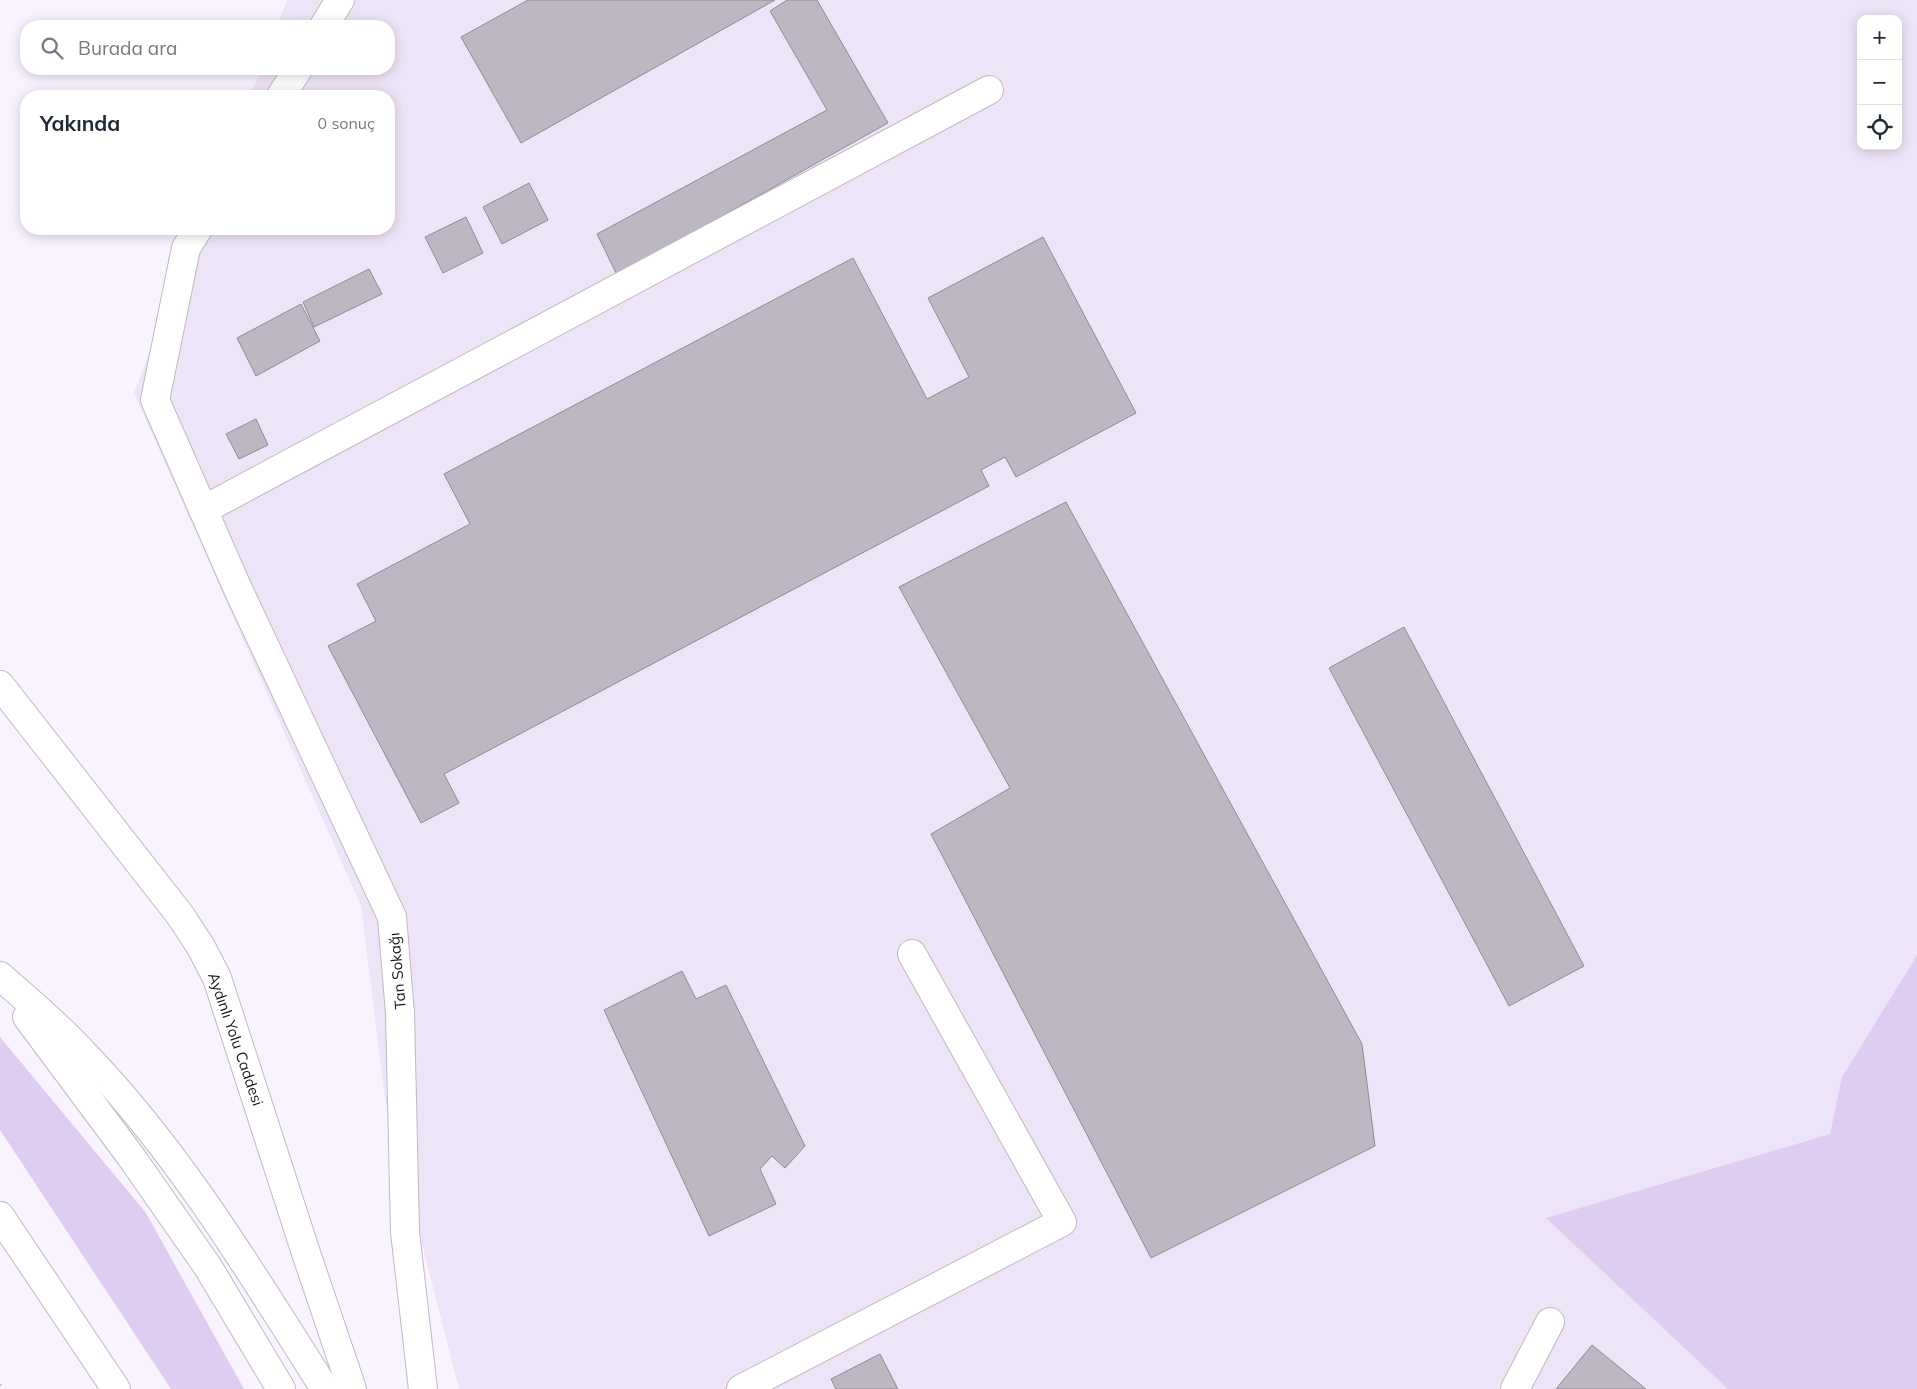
<!DOCTYPE html>
<html lang="tr">
<head>
<meta charset="utf-8">
<style>
	:root { --surface:#fff; --page:#f2f2f3; --text:#1f2937; --muted:#747a83; --line:#e0e1e3 }
	body { margin:0; font-family:Mulish,sans-serif; background:var(--page); color:var(--text) }
	.controls { position:absolute; right:15px; top:15px; display:grid; overflow:hidden; border-radius:10px; box-shadow:0 2px 12px #0003 }
	.controls button { width:45px; height:45px; display:grid; place-items:center; padding:0; border:0; border-bottom:1px solid var(--line); background:var(--surface); color:var(--text); font:25px sans-serif }
	.list { margin:0; padding:0; list-style:none }
	h2 { display:flex; justify-content:space-between; align-items:center; height:65px; margin:0; padding:0 20px; font-size:21px }
	h2 small { font-size:16px; font-weight:400; color:var(--muted) }
	.icon { flex:none; width:28px; height:28px; fill:none; stroke:currentColor; stroke-width:2; stroke-linecap:round; stroke-linejoin:round }
	.map { position:relative; flex:none; width:1917px; height:1389px; overflow:hidden }
	.search { position:absolute; background:var(--surface); box-shadow:0 2px 12px #0003; left:20px; top:20px; width:375px; height:55px; display:flex; align-items:center; gap:12px; box-sizing:border-box; padding:0 18px; border-radius:20px; color:var(--muted); font-size:19px }
	.panel { position:absolute; background:var(--surface); box-shadow:0 2px 12px #0003; left:20px; top:90px; width:375px; height:145px; border-radius:20px }
	.map>svg:first-child { display:block }
	.built { fill:#eee4f7; fill-rule:evenodd }
	.green { fill:#dfccf1 }
	.building { fill:#bdb7c3; stroke:#908a95 }
	.lines { fill:none; stroke-linecap:round; stroke-linejoin:round }
	.minor-casing { stroke:#bfb9c5; stroke-width:30 }
	.major-casing { stroke:#bfb9c5; stroke-width:30 }
	.path { stroke:#aaa5af; stroke-width:3; stroke-dasharray:1 4; stroke-linecap:butt }
	.minor { stroke:#fff; stroke-width:28 }
	.major { stroke:#fff; stroke-width:28 }
	.labels { text-anchor:middle; dominant-baseline:central; stroke-width:4.5; stroke-linejoin:round; paint-order:stroke }
	.street-label { font-size:15px; fill:#161318; stroke:#fff }
</style>
</head>
<body>
<div class="map">
<svg width="1917" height="1389" viewBox="0 0 1917 1389">
	<rect width="100%" height="100%" fill="#f9f2ff"/>
	<path class="built" d="M287,0H1917V955L1842,1077L1831,1134L1547,1218L1728,1389H459L385,1099L361,906L134,393L198,229H389V96H250L261,69H389V26H277ZM1861,19H1898V146H1861Z"/>
	<g class="green">
		<path d="M1917,955V1389H1728L1546,1218L1830,1134L1842,1077Z"/>
		<path d="M0,1037L146,1213L244,1389H171L0,1130Z"/>
	</g>
	<g class="building">
		<path d="M528,0H775L521,143L461,37Z"/>
		<path d="M787,0H817L888,123L617,275L597,234L827,110L770,11Z"/>
		<path d="M529,183L548,220L502,244L483,207Z"/>
		<path d="M466,217L483,253L443,273L425,237Z"/>
		<path d="M1043,237L1136,413L1016,477L1005,457L981,470L989,486L444,774L459,803L421,823L328,646L376,621L357,584L470,524L444,474L853,258L927,399L969,377L928,298Z"/>
		<path d="M369,269L382,294L314,327L303,302Z"/>
		<path d="M301,304L320,341L256,376L237,338Z"/>
		<path d="M256,419L268,445L239,459L226,434Z"/>
		<path d="M1066,502L1362,1044L1375,1146L1151,1258L931,834L1010,788L899,587Z"/>
		<path d="M1404,627L1584,966L1509,1006L1329,668Z"/>
		<path d="M682,971L696,999L726,985L805,1146L785,1168L772,1156L760,1169L776,1204L709,1236L604,1010Z"/>
		<path d="M1592,1345L1646,1389H1556Z"/>
		<path d="M880,1354L898,1389H836L831,1379Z"/>
	</g>
	<g class="lines">
		<g class="minor-casing">
			<g id="minor">
				<path d="M324,26L340,0"/>
				<path d="M281,96L298,69"/>
				<path d="M198,229L186,248L155,400L237,587L392,917L400,1013L405,1232L423,1389"/>
				<path d="M203,510L989,90"/>
				<path d="M0,685L180,915L201,947L217,978L306,1253L352,1389"/>
				<path d="M741,1389L1062,1222L912,954"/>
				<path d="M1515,1389L1550,1322"/>
			</g>
		</g>
		<g class="major-casing">
			<g id="major">
				<path d="M0,976C30,1002 59,1027 86,1056C181,1155 252,1274 325,1389"/>
				<path d="M27,1017L132,1158L208,1267L281,1389"/>
				<path d="M0,1216L116,1389"/>
			</g>
		</g>
		<path class="path" d="M0,1385L3,1389"/>
		<use href="#minor" class="minor"/>
		<use href="#major" class="major"/>
	</g>
	<g class="labels">
		<g class="street-label">
			<text transform="translate(397 971) rotate(-95)">Tan Sokağı</text>
			<text transform="translate(236 1039) rotate(71)">Aydınlı Yolu Caddesi</text>
		</g>
	</g>
</svg>
<div class="controls">
<button>+</button>
<button>−</button>
<button><svg class="icon" aria-label="locate" viewBox="0 0 24 24"><circle cx="12" cy="12" r="6"/><path d="M12 2v4M12 18v4M2 12h4M18 12h4"/></svg></button>
</div>
<div class="search"><svg class="icon" aria-label="search" viewBox="0 0 24 24"><circle cx="10" cy="10" r="6"/><path d="M15 15l6 6"/></svg>Burada ara</div>
<section class="panel">
<h2>Yakında<small>0 sonuç</small></h2>
<ul class="list">
</ul>
</section>
</div>
</body>
</html>
